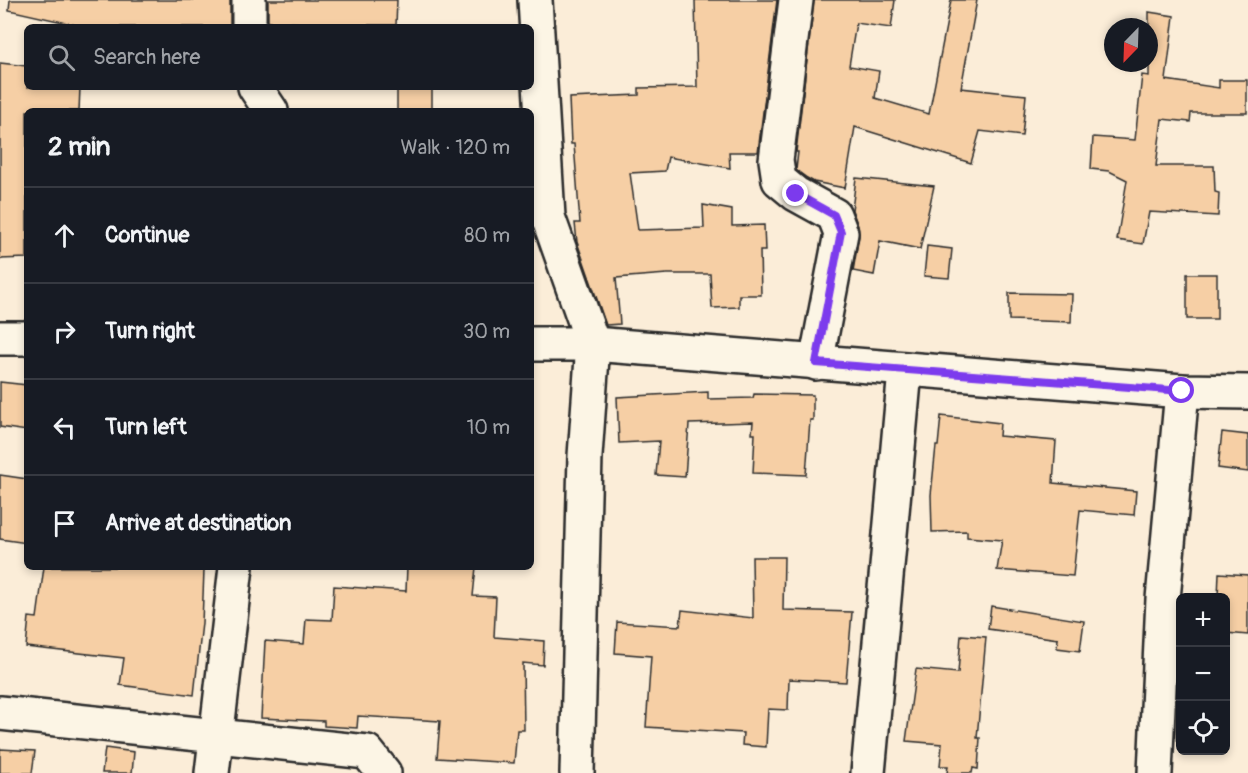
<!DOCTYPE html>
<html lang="en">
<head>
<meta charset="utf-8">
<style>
	:root { --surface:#171b24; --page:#20242c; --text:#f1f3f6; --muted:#9ea1a6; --line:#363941 }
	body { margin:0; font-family:Pangolin,sans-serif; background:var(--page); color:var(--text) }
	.controls { position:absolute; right:18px; bottom:18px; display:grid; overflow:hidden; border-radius:9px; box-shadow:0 3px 9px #0003 }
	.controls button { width:54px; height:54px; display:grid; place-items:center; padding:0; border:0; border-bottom:2px solid var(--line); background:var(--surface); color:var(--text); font:30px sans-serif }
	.compass { position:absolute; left:1104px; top:18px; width:54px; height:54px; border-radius:50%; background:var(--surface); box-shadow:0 3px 9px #0003; rotate:203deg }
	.stop { position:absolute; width:18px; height:18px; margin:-14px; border:4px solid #7c3aed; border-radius:50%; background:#fff }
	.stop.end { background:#7c3aed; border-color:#fff; box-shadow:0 2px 6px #0008 }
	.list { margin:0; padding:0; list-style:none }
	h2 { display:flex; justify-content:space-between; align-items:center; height:78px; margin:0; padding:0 24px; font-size:26px }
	h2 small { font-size:20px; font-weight:400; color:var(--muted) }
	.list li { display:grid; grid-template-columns:39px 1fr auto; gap:18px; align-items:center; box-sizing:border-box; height:96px; padding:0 24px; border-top:2px solid var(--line) }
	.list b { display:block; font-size:22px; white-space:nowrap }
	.list em { font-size:20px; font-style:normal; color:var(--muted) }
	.icon { flex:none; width:33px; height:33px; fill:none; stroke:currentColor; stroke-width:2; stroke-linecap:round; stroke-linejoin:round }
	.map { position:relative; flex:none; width:1248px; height:773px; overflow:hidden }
	.search { position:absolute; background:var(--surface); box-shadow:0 3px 9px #0003; left:24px; top:24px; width:510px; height:66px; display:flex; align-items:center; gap:15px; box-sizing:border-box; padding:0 21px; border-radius:9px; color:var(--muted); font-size:22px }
	.panel { position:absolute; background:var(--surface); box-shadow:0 3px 9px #0003; left:24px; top:108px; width:510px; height:462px; border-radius:9px }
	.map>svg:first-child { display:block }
	.building { fill:#f6cfa5; stroke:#2b2b2b; stroke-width:1.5 }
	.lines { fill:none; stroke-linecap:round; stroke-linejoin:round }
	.street-casing { stroke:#2b2b2b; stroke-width:38 }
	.street { stroke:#fcf5e5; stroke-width:33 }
	.route { stroke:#7c3aed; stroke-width:8 }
</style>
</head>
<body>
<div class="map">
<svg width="1248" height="773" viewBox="0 0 1248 773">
	<rect width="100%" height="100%" fill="#fbedd8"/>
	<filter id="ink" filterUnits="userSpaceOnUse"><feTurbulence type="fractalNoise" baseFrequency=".0167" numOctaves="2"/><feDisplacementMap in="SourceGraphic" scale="12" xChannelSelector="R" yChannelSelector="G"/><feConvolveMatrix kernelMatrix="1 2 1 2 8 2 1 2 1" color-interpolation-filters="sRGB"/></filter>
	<g filter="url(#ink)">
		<g class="building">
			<path d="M10,0H230V27H75L76,25L9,10Z"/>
			<path d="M268,0H397L396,25H334V27H309V23L268,22Z"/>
			<path d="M695,0H777L758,152H729L730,168L668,157L665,171L630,173L638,230L704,228L703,205L732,210V226L764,225L765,251H760L761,295H739V307L712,308L710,274H667L616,278L620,324L606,325L577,242L575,223H580L574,144H571L569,98L639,95V88L697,87Z"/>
			<path d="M814,0H895L891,28L856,23L849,66L879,71L875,98L929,114L951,0H977L961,88L1026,95L1022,136L980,131L971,163L855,127L845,188L814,182L807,178L796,170L798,152H796Z"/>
			<path d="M1149,12L1174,16L1166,80L1219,88V80H1247V113H1191L1190,122L1162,119L1156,166H1214L1215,192L1219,193L1218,216L1149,212L1143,244L1117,240L1127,180L1109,171L1091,169L1093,137L1135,140L1142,75L1149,76Z"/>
			<path d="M0,63L27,66V87H80L79,111H27V258L0,259Z"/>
			<rect x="397" y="87" width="35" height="24"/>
			<path d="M856,178L934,186L920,249L880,241L874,275L853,271L859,236L858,226L852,210Z"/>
			<path d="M927,246L952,249L949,278L924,276Z"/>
			<rect x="1187" y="274" width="30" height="45"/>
			<path d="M1009,293L1072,294L1071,322L1009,320Z"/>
			<path d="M0,382L27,385V431L0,427Z"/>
			<path d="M708,392V399L753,398L754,394L813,395V420H810L806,475L753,473L755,434H752L753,422L689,424L685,477L656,475L659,441L619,443L617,397Z"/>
			<path d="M941,416L1000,423L999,436L1056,441L1053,483L1136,491L1134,515L1080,510L1073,576L997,570L1002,540L967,537V531L932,532L931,495L936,446H938Z"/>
			<path d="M1222,432L1248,435V472L1218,468Z"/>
			<path d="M0,475L27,479V543L0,539Z"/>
			<path d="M752,557H784L783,610L852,612L846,682L789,679L788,710L768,709L766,747L742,745L743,733L646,727L651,656L615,653L617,622L680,626L682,610L753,618Z"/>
			<path d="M44,567H151L204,570L202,623L194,695L120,685L124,658L26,647L29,617L37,618Z"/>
			<path d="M407,567H476L473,596L496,597L494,637L544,641L543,665L523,663L524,730H517L514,763L437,758L440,721L358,716L357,728L324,726V721L261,718L265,641L304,644L306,619L332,620L334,586L406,591Z"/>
			<path d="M1219,573L1248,575V635L1226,633V597H1218Z"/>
			<path d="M991,606L1084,621L1080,651L1057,648L1058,639L988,629Z"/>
			<path d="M961,635L986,637L977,738H980L978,769L973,768L972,773H947L948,766H940L942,744L906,741L916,669L958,673Z"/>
			<path d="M105,748L134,752L132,773H102Z"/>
			<path d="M0,749L35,751L32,773H0Z"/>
		</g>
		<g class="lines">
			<g class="street-casing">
				<g id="street">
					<path d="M249,0V27"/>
					<path d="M535,0L548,217L593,344L585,456L577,773"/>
					<path d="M796,0L776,160L779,180L796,194L834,215L841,233L816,363"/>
					<path d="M255,87L271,111"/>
					<path d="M0,338H27"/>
					<path d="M531,344H593L1182,391L1248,392"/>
					<path d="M0,713L367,752L384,773"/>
					<path d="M212,773L236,567"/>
					<path d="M868,773L905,371"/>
					<path d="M1155,773L1163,599L1182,391"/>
				</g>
			</g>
			<use href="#street" class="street"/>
		</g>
	</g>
	<g class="lines" filter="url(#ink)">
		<path class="route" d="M796,194L834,215L841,232L816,363L1182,391"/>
	</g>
</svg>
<div class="controls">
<button>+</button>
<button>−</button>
<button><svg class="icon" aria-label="locate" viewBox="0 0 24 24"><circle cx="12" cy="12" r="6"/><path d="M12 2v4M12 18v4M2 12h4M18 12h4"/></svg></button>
</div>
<svg class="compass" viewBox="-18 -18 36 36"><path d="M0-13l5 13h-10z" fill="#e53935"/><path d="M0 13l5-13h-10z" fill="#9ea1a6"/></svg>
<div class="stop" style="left:1182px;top:391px"></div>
<div class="stop end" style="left:796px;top:194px"></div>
<div class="search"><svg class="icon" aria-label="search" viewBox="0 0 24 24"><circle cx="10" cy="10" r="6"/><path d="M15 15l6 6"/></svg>Search here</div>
<section class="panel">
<h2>2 min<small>Walk · 120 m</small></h2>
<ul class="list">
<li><svg class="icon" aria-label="ahead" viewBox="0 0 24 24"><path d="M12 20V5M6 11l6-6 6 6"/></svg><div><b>Continue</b></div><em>80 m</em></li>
<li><svg class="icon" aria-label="right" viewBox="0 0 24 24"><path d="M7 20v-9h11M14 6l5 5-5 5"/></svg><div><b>Turn right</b></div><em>30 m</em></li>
<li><svg class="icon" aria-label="left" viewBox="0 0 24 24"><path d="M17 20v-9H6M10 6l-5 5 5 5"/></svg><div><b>Turn left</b></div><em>10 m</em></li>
<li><svg class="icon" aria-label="arrive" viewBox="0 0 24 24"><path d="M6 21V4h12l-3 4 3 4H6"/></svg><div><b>Arrive at destination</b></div></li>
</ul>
</section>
</div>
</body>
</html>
